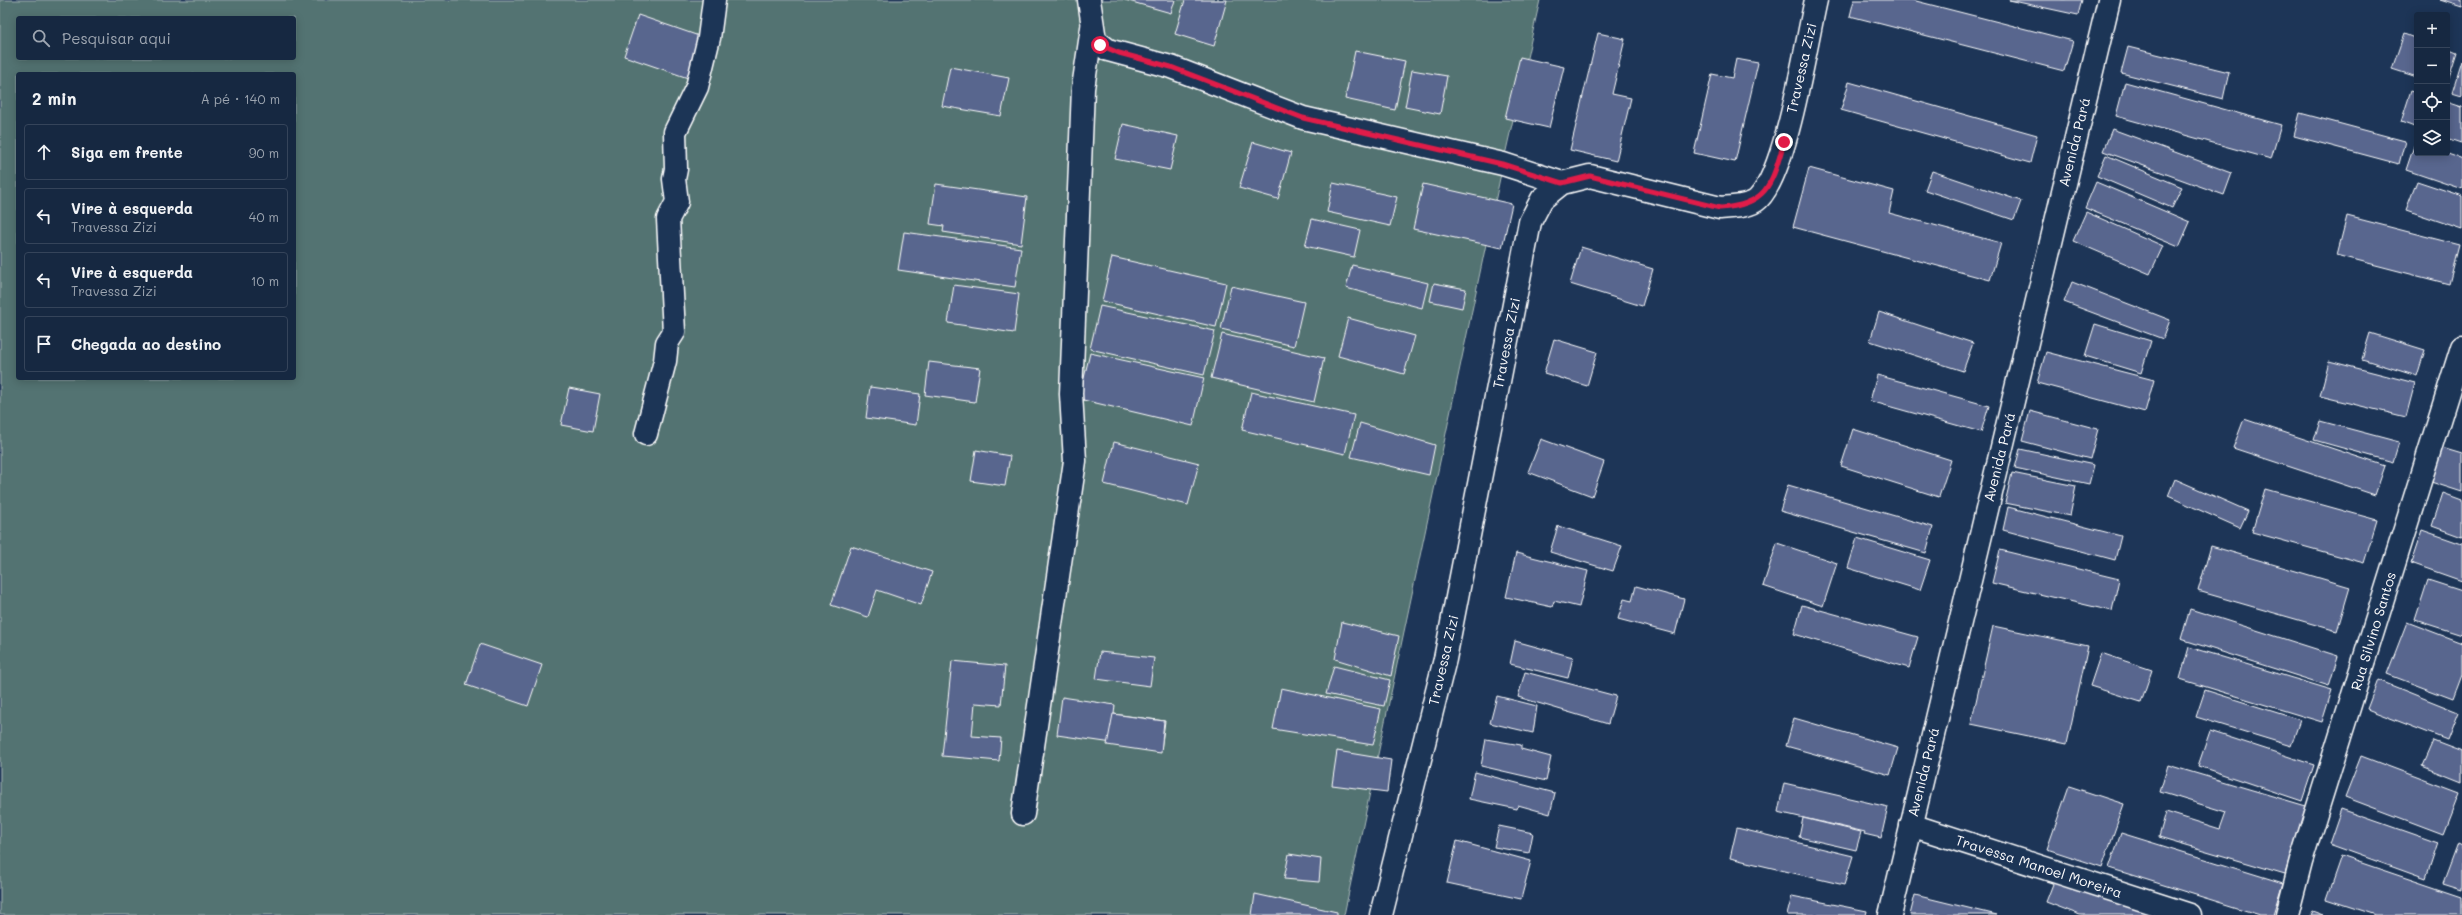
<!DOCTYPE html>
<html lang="pt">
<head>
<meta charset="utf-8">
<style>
	:root { --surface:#162841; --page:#1f3048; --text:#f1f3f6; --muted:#9ea6b1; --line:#35445a }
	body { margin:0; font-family:Mali,sans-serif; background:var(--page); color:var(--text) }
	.controls { position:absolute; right:12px; top:12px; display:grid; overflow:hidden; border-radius:4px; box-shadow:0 2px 10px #0003 }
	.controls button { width:36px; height:36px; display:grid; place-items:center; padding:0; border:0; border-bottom:1px solid var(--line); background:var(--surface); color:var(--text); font:20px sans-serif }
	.stop { position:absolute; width:12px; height:12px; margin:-9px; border:3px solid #e11d48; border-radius:50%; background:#fff }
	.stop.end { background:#e11d48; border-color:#fff; box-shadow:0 1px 4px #0008 }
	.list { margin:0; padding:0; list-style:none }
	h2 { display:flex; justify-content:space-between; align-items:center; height:52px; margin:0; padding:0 16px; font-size:17px }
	h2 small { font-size:13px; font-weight:400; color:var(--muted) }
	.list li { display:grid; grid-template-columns:26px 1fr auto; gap:12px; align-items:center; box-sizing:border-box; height:56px; margin:0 8px 8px; padding:0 8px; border:1px solid var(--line); border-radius:4px }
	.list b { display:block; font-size:15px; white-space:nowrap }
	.list p { margin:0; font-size:13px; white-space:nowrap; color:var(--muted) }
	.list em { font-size:13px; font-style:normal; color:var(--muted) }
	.icon { flex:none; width:22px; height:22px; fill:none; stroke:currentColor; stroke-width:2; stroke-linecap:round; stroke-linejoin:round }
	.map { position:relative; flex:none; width:2462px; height:915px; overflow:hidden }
	.search { position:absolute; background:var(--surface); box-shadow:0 2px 10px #0003; left:16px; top:16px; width:280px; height:44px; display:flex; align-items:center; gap:10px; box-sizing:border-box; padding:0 14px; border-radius:4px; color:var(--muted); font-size:15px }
	.panel { position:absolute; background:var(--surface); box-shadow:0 2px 10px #0003; left:16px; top:72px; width:280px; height:308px; border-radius:4px }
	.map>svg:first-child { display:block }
	.green { fill:#537372; stroke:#a9b9b8; fill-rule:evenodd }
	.building { fill:#58668e; stroke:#fff }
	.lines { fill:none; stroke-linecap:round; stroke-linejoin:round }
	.minor-casing { stroke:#fff; stroke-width:25 }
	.tertiary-casing { stroke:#fff; stroke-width:25 }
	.minor { stroke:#1d3557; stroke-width:22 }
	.tertiary { stroke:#1d3557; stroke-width:22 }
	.route { stroke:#e11d48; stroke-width:5 }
	.labels { text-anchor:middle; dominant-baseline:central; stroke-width:4; stroke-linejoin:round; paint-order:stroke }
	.street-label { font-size:14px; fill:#fff; stroke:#1d3557 }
</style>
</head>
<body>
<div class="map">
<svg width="2462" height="915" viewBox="0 0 2462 915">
	<rect width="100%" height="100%" fill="#1d3557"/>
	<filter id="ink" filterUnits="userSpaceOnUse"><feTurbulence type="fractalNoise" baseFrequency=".025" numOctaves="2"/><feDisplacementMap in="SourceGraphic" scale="8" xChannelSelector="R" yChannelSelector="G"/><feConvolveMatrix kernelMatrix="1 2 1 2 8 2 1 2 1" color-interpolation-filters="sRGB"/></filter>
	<g filter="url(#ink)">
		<path class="green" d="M0,0H1540L1503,164L1344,915H0ZM18,18H294V58H18ZM18,74H294V378H18Z"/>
		<g class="building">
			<path d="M1125,0H1175L1171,13Z"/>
			<path d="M1185,0H1227L1214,46L1175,34Z"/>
			<path d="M1854,0H1912L2073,41L2064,71L1850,16Z"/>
			<path d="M2009,0H2082L2078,15Z"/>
			<path d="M2440,0H2462V7Z"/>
			<path d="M638,15L702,37L688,78L624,56Z"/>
			<path d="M1598,33L1625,39L1612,94L1631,98L1616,161L1570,150Z"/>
			<path d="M2404,34L2417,39V77L2392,69Z"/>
			<path d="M2128,47L2229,72L2223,99L2121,73Z"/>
			<path d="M2447,48L2457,52L2447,83Z"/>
			<path d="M1355,51L1405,61L1395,110L1345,99Z"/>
			<path d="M1520,57L1564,67L1549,128L1505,118Z"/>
			<path d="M1736,59L1758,63L1735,162L1694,153L1712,74L1732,78Z"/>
			<path d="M2462,61V96L2452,93Z"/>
			<path d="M950,67L1009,78L1001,116L942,106Z"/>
			<path d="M1412,70L1447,76L1440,114L1405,107Z"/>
			<path d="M1849,82L2037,135L2030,163L1841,110Z"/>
			<path d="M2125,82L2281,125L2271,159L2116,116Z"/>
			<path d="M2411,91L2417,93V128L2401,122Z"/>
			<path d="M2447,102L2462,107V143L2447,138Z"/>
			<path d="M2300,113L2405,141L2399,164L2294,136Z"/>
			<path d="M1123,124L1178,136L1170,170L1115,159Z"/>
			<path d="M2112,129L2232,173L2224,195L2103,151Z"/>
			<path d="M1253,142L1291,153L1278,199L1239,188Z"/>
			<path d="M2415,143L2417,153H2445L2462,159V189L2406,170Z"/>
			<path d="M2106,155L2182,187L2172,208L2097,176Z"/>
			<path d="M1809,168L1894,191L1889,213L2001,243L1990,280L1793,227Z"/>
			<path d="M1932,171L2021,201L2014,220L1925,190Z"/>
			<path d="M2417,181L2462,196V229L2406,210Z"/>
			<path d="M2096,182L2190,222L2179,247L2085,208Z"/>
			<path d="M1333,183L1397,197L1390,226L1327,212Z"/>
			<path d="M936,184L1027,197L1021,244L943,232L944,226L930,224Z"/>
			<path d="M1423,184L1512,204L1502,248L1413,229Z"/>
			<path d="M2086,212L2163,246L2150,274L2073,241Z"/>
			<path d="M2347,216L2459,245L2449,284L2337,255Z"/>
			<path d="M1312,219L1360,230L1354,257L1305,246Z"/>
			<path d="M904,232L1021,248L1015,287L898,270Z"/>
			<path d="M1581,247L1653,269L1642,306L1570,284Z"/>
			<path d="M1112,257L1226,283L1216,327L1102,301Z"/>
			<path d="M1352,265L1428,283L1422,308L1346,288Z"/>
			<path d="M2072,282L2170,320L2163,339L2064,302Z"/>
			<path d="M1434,283L1466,289L1462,308L1430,301Z"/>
			<path d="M954,285L1019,294L1014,333L948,323Z"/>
			<path d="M1231,286L1304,302L1294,346L1221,329Z"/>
			<path d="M1100,306L1215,331L1204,375L1090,349Z"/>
			<path d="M1879,312L1973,343L1963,371L1870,341Z"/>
			<path d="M1348,318L1415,336L1404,374L1338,356Z"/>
			<path d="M2095,324L2151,341L2141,373L2085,356Z"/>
			<path d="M2370,333L2425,350L2417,376L2362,359Z"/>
			<path d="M1222,334L1324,358L1314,402L1211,378Z"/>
			<path d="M1554,339L1597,352L1587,386L1544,373Z"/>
			<path d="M2046,352L2154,380L2145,412L2037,383Z"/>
			<path d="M1090,353L1204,378L1193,426L1079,399Z"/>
			<path d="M2329,361L2415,383L2406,417L2320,396Z"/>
			<path d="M929,362L980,368L975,402L925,395Z"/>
			<path d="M1877,375L1989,406L1981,432L1870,401Z"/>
			<path d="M870,387L920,394L916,425L866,418Z"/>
			<path d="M569,388L600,394L593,431L561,425Z"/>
			<path d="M1251,392L1354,415L1345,454L1242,430Z"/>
			<path d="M2030,411L2098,429L2090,459L2022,441Z"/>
			<path d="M2244,419L2385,466L2375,495L2233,448Z"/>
			<path d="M2320,421L2399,442L2393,462L2314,440Z"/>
			<path d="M1360,423L1435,445L1429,475L1351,457Z"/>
			<path d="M1853,429L1951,460L1939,497L1841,466Z"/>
			<path d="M1541,439L1604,462L1592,496L1528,472Z"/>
			<path d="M1114,442L1199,463L1188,505L1104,484Z"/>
			<path d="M2442,448L2462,454V492L2431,482Z"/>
			<path d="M2020,449L2094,465L2089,484L2015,468Z"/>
			<path d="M976,450L1010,456L1005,486L971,481Z"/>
			<path d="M2012,473L2076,486L2070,516L2005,503Z"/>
			<path d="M2175,479L2248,511L2240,528L2168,496Z"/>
			<path d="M1788,485L1933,527L1926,553L1780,511Z"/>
			<path d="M2265,489L2377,520L2364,563L2252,532Z"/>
			<path d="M2443,493L2462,500V537L2432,526Z"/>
			<path d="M2008,507L2121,536L2115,560L2003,530Z"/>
			<path d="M1558,526L1622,546L1613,571L1550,552Z"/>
			<path d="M2422,530L2462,544V581L2411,563Z"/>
			<path d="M1857,538L1930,560L1920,590L1848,568Z"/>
			<path d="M1777,543L1837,563L1823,606L1763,586Z"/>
			<path d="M851,546L932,572L921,605L877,590L868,617L831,605Z"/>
			<path d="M2211,546L2350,587L2337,631L2198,591Z"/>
			<path d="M2000,550L2119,579L2112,611L1992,583Z"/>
			<path d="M1516,553L1588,571L1579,607L1554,601L1552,607L1506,597Z"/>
			<path d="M2428,580L2462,591V635L2415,620Z"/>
			<path d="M1636,586L1684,599L1675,634L1618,619L1624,599L1632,601Z"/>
			<path d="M1802,605L1918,637L1909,668L1794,634Z"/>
			<path d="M2190,609L2338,656L2329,686L2181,639Z"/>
			<path d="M1342,622L1399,636L1391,676L1335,659Z"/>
			<path d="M2407,622L2462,643V675L2453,699L2387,674Z"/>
			<path d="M1993,626L2088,646L2067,744L1971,724Z"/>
			<path d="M1515,641L1573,657L1568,678L1510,664Z"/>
			<path d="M480,644L542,665L528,706L466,685Z"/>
			<path d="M2189,647L2332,690L2322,722L2180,679Z"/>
			<path d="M1100,652L1154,658L1150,686L1096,679Z"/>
			<path d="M2101,653L2152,670L2141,702L2090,686Z"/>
			<path d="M952,661L1005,666L1001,705L975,703L972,736L1001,738L999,761L942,756Z"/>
			<path d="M1334,666L1390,680L1384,706L1326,694Z"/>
			<path d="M1525,672L1616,696L1608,724L1518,697Z"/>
			<path d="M2378,680L2458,712L2447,740L2367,709Z"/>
			<path d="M1281,688L1381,709L1373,745L1273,729Z"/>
			<path d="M2205,690L2300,720L2291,746L2196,717Z"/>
			<path d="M1497,696L1537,706L1533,733L1490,723Z"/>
			<path d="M1062,697L1115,705L1114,714L1165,721L1161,750L1057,735Z"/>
			<path d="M1113,714L1164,721L1161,753L1107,745Z"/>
			<path d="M1794,718L1898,748L1890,775L1786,746Z"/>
			<path d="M2210,731L2314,765L2302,801L2198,766Z"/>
			<path d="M1486,739L1521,745V749L1551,757L1546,781L1481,766Z"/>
			<path d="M2433,741L2462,752V782L2422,766Z"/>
			<path d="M1337,751L1391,760L1387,792L1332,785Z"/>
			<path d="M2361,756L2459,793L2443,834L2345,797Z"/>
			<path d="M2168,765L2306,806L2285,874L2159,837L2166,812L2220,829L2226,812L2160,792Z"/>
			<path d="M1475,772L1555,793L1550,814L1518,805L1517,809L1469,799Z"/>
			<path d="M1784,783L1888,807L1881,838L1864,834L1865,832L1778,812Z"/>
			<path d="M2069,786L2124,804L2102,867L2047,849Z"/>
			<path d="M2341,809L2438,843L2426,879L2329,844Z"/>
			<path d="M1803,818L1861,832L1856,850L1799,837Z"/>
			<path d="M1499,826L1533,833L1529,853L1494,847Z"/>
			<path d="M1737,828L1853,856L1844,885L1730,858Z"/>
			<path d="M2121,833L2283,883L2273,915H2260L2109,868Z"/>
			<path d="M1457,841L1531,861L1521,899L1447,883Z"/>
			<path d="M2458,843L2462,845V889L2443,883Z"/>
			<path d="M1289,854L1321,859L1319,882L1284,879Z"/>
			<path d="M2341,856L2462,897V915H2375L2326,899Z"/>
			<path d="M2056,876L2161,915H2080L2046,902Z"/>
			<path d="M1255,894L1337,912V915H1252Z"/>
			<path d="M1915,895L1997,915H1910Z"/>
			<path d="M1792,896L1867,911L1866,915H1787Z"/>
			<path d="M2312,911L2323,915H2310Z"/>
		</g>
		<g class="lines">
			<g class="minor-casing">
				<g id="minor">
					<path d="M1089,0L1095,40L1108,50L1171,67L1303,118L1503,164L1562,183"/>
					<path d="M646,434L665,361L667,343L674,332L668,219L677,202L674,179L676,169L675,132L697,87L709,38L714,0"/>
					<path d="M1023,814L1075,461L1071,394L1083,88L1092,28"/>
					<path d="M1911,825L2190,915"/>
					<path d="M1381,915L1445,659L1530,222L1542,199L1562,183L1590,176L1720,208C1731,207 1750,207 1758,199C1787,171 1806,43 1816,0"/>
					<path d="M1890,915L2109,0"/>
				</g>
			</g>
			<g class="tertiary-casing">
				<path id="tertiary" d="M2287,915L2301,861L2462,347"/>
			</g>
			<use href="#minor" class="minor"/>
			<use href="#tertiary" class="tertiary"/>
		</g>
	</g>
	<g class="lines" filter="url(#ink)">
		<path class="route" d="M1100,45L1119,53L1171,67L1303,118L1502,164L1562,183L1590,176L1720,208C1768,205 1772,183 1784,142"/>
	</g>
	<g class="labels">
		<g class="street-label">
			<text transform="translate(1801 68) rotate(-77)">Travessa Zizi</text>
			<text transform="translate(2074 142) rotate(-76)">Avenida Pará</text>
			<text transform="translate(1506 343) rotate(-79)">Travessa Zizi</text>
			<text transform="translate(1999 457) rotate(-76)">Avenida Pará</text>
			<text transform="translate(2373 631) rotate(-73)">Rua Silvino Santos</text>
			<text transform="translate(1443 660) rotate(-77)">Travessa Zizi</text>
			<text transform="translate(1923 772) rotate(-76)">Avenida Pará</text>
			<text transform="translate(2039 866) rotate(18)">Travessa Manoel Moreira</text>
		</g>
	</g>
</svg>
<div class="controls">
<button>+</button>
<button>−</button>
<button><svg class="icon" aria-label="locate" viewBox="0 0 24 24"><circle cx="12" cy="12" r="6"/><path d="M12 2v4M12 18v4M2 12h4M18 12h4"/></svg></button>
<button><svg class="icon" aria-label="layers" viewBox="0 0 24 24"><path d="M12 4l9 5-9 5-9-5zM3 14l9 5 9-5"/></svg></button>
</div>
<div class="stop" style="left:1100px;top:45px"></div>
<div class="stop end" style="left:1784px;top:142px"></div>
<div class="search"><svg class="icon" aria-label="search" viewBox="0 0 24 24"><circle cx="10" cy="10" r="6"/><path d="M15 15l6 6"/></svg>Pesquisar aqui</div>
<section class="panel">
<h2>2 min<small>A pé · 140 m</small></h2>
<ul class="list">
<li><svg class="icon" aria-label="ahead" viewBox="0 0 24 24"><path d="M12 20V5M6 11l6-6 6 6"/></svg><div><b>Siga em frente</b></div><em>90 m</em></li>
<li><svg class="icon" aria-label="left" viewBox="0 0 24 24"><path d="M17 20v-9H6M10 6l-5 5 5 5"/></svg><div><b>Vire à esquerda</b><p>Travessa Zizi</p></div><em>40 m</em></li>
<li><svg class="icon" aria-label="left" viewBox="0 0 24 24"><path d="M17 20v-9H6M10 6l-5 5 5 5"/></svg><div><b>Vire à esquerda</b><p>Travessa Zizi</p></div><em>10 m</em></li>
<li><svg class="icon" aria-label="arrive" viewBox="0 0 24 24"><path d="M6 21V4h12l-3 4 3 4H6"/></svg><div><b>Chegada ao destino</b></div></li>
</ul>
</section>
</div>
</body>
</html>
